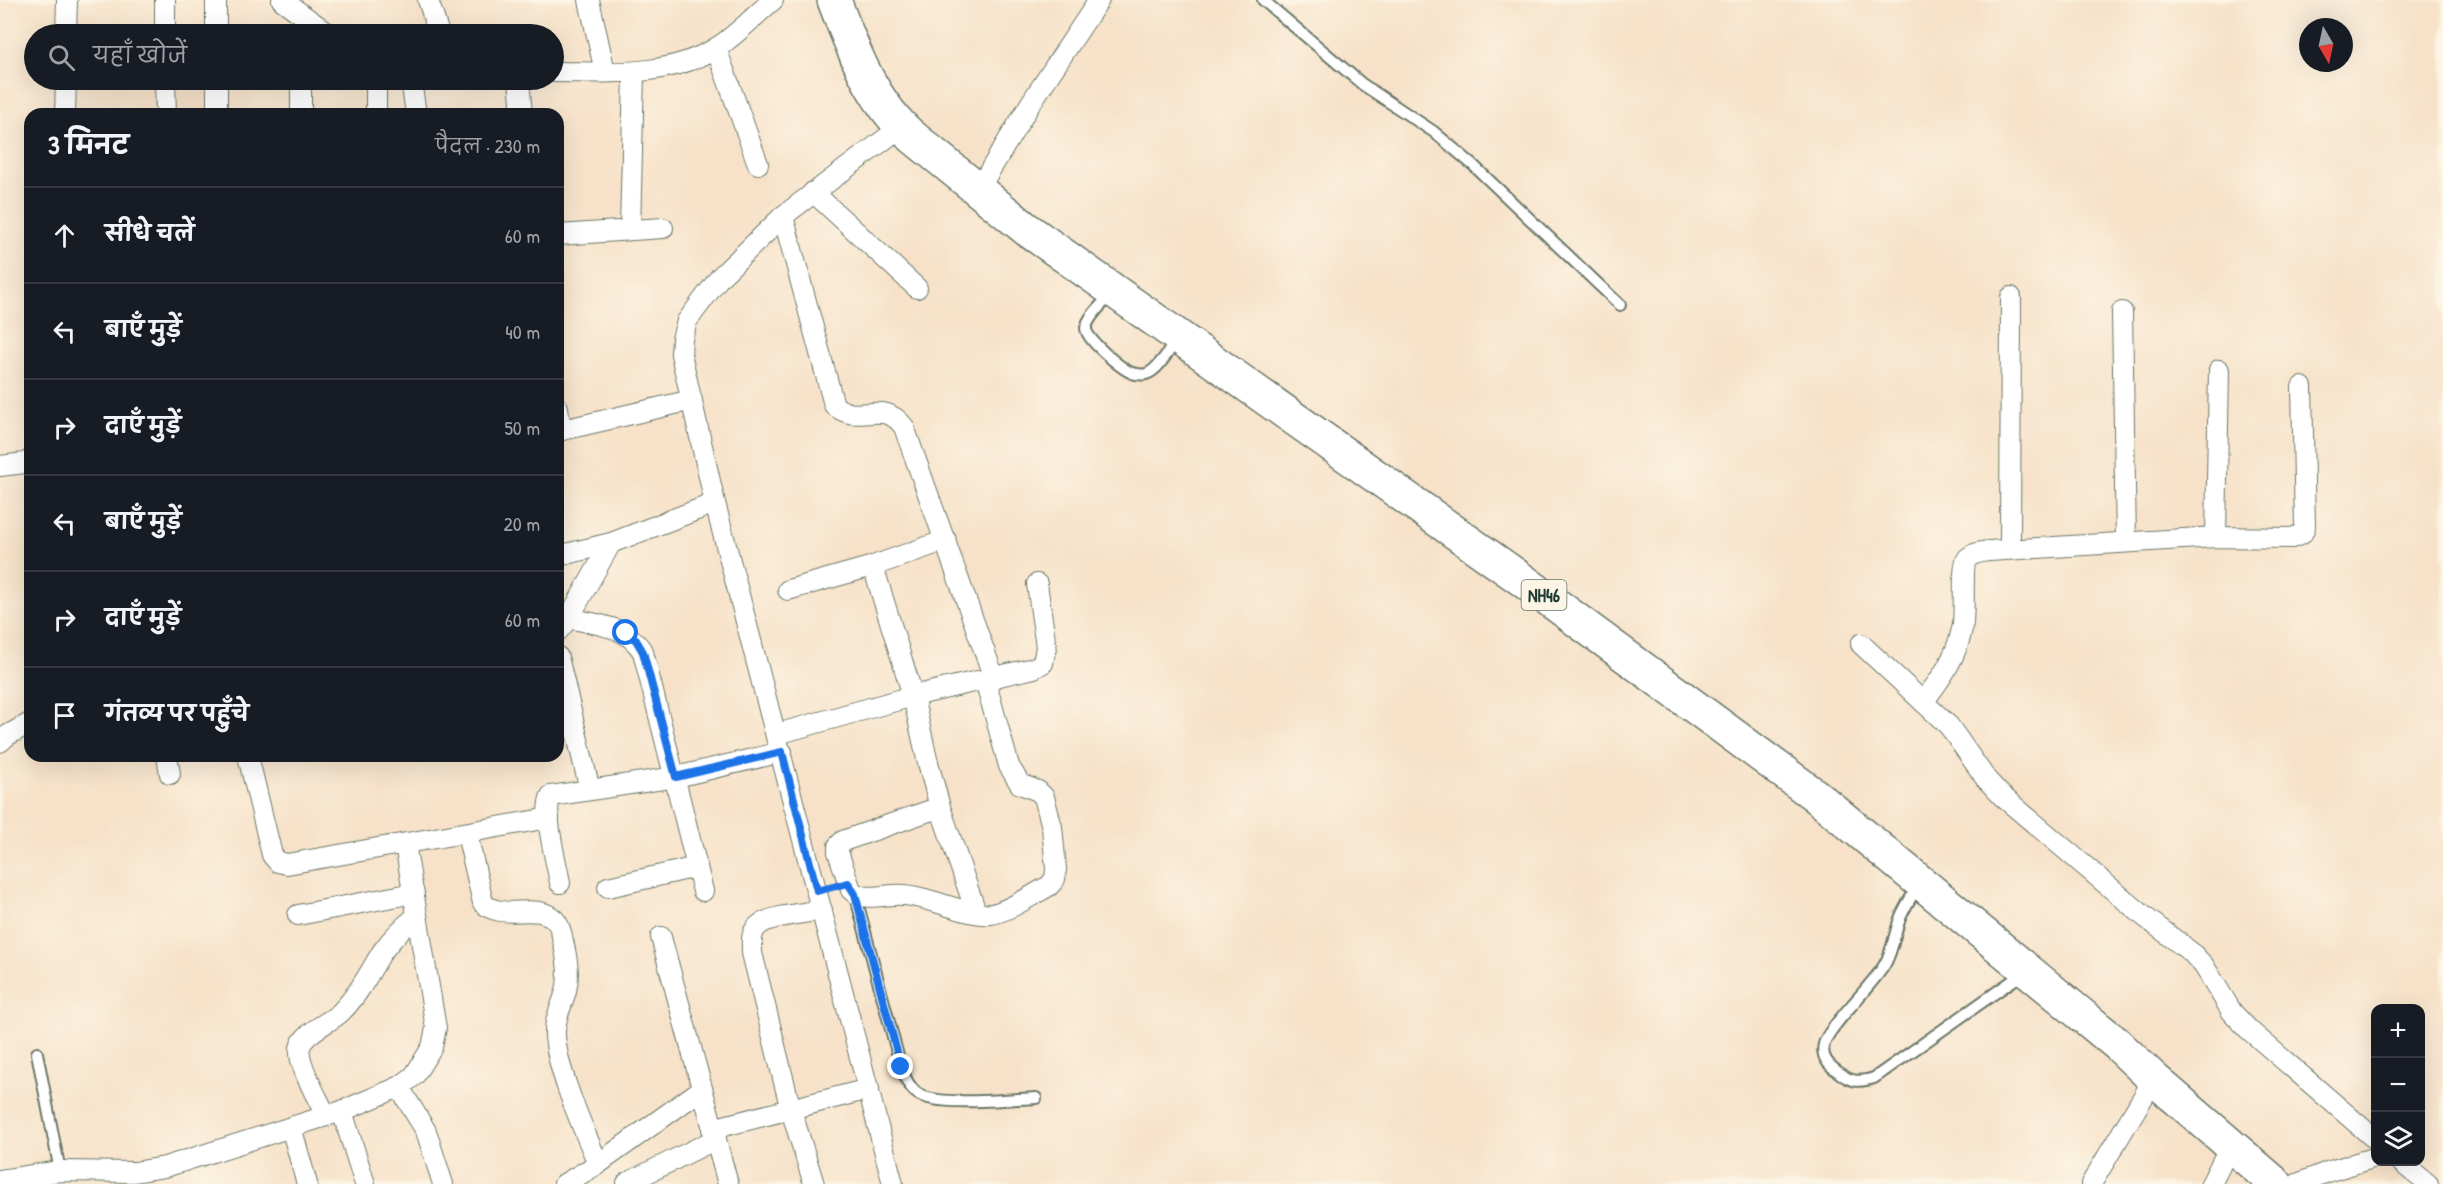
<!DOCTYPE html>
<html lang="hi">
<head>
<meta charset="utf-8">
<style>
	:root { --surface:#171b24; --page:#20242c; --text:#f1f3f6; --muted:#9ea1a6; --line:#363941 }
	body { margin:0; font-family:"Patrick Hand","Playpen Sans Deva",sans-serif; background:var(--page); color:var(--text) }
	.controls { position:absolute; right:18px; bottom:18px; display:grid; overflow:hidden; border-radius:12px; box-shadow:0 6px 24px #0002 }
	.controls button { width:54px; height:54px; display:grid; place-items:center; padding:0; border:0; border-bottom:2px solid var(--line); background:var(--surface); color:var(--text); font:30px sans-serif }
	.compass { position:absolute; left:2299px; top:18px; width:54px; height:54px; border-radius:50%; background:var(--surface); box-shadow:0 6px 24px #0002; rotate:171deg }
	.stop { position:absolute; width:18px; height:18px; margin:-14px; border:4px solid #1a73e8; border-radius:50%; background:#fff }
	.stop.end { background:#1a73e8; border-color:#fff; box-shadow:0 2px 6px #0008 }
	.list { margin:0; padding:0; list-style:none }
	h2 { display:flex; justify-content:space-between; align-items:center; height:78px; margin:0; padding:0 24px; font-size:26px }
	h2 small { font-size:20px; font-weight:400; color:var(--muted) }
	.list li { display:grid; grid-template-columns:39px 1fr auto; gap:18px; align-items:center; box-sizing:border-box; height:96px; padding:0 24px; border-top:2px solid var(--line) }
	.list b { display:block; font-size:22px; white-space:nowrap }
	.list em { font-size:20px; font-style:normal; color:var(--muted) }
	.icon { flex:none; width:33px; height:33px; fill:none; stroke:currentColor; stroke-width:2; stroke-linecap:round; stroke-linejoin:round }
	.map { position:relative; flex:none; width:2443px; height:1184px; overflow:hidden }
	.search { position:absolute; background:var(--surface); box-shadow:0 6px 24px #0002; left:24px; top:24px; width:540px; height:66px; display:flex; align-items:center; gap:15px; box-sizing:border-box; padding:0 21px; border-radius:33px; color:var(--muted); font-size:22px }
	.panel { position:absolute; background:var(--surface); box-shadow:0 6px 24px #0002; left:24px; top:108px; width:540px; height:654px; border-radius:18px }
	.map>svg:first-child { display:block }
	.lines { fill:none; stroke-linecap:round; stroke-linejoin:round }
	.service-casing { stroke:#6b7768; stroke-width:14 }
	.minor-casing { stroke:#6b7768; stroke-width:22 }
	.trunk-casing { stroke:#6b7768; stroke-width:36 }
	.service { stroke:#fff; stroke-width:10 }
	.minor { stroke:#fff; stroke-width:20 }
	.trunk { stroke:#fff; stroke-width:33 }
	.route { stroke:#1a73e8; stroke-width:8 }
	.labels { text-anchor:middle; dominant-baseline:central; stroke-width:4.5; stroke-linejoin:round; paint-order:stroke }
	.shield { fill:#fcf5e5; stroke:#617469; stroke-width:1.5 }
	.shield-label { font-size:18px; font-weight:bold; fill:#1f3d34 }
</style>
</head>
<body>
<div class="map">
<svg width="2443" height="1184" viewBox="0 0 2443 1184">
	<rect width="100%" height="100%" fill="#fcf5e5"/>
	<filter id="ink" filterUnits="userSpaceOnUse"><feTurbulence type="fractalNoise" baseFrequency=".0167" numOctaves="2"/><feDisplacementMap in="SourceGraphic" scale="12" xChannelSelector="R" yChannelSelector="G"/><feConvolveMatrix kernelMatrix="1 2 1 2 8 2 1 2 1" color-interpolation-filters="sRGB"/></filter>
	<filter id="wash" filterUnits="userSpaceOnUse"><feTurbulence type="fractalNoise" baseFrequency=".008" numOctaves="4" result="noise"/><feDisplacementMap in="SourceGraphic" scale="24" xChannelSelector="R" yChannelSelector="G"/><feGaussianBlur stdDeviation="1.35" result="paint"/><feColorMatrix in="noise" values="0 0 0 0 0 0 0 0 0 0 0 0 0 0 0 0 0 1.4 0 .05"/><feComposite in="paint" operator="in"/></filter>
	<g filter="url(#wash)">
		<rect width="100%" height="100%" fill="#f7e2c9"/>
	</g>
	<g filter="url(#ink)">
		<g class="lines">
			<g class="service-casing">
				<g id="service">
					<path d="M1263,0L1362,84L1434,132L1473,165L1620,305"/>
					<path d="M1111,294C1104,303 1088,316 1086,328C1085,339 1122,369 1132,373C1135,374 1143,375 1146,374C1158,371 1170,349 1177,339"/>
					<path d="M1919,884C1913,894 1906,905 1901,916C1895,931 1893,950 1885,964C1873,985 1828,1027 1824,1044C1821,1056 1827,1064 1837,1071C1850,1082 1858,1083 1874,1078L2025,972"/>
					<path d="M855,894L901,1067C905,1077 909,1088 918,1094C938,1107 1011,1099 1036,1098"/>
					<path d="M37,1053L60,1171"/>
				</g>
			</g>
			<g class="minor-casing">
				<g id="minor">
					<path d="M165,0V34"/>
					<path d="M216,0V34"/>
					<path d="M282,0L329,34"/>
					<path d="M428,0L439,34"/>
					<path d="M589,0L605,72"/>
					<path d="M66,34L67,0"/>
					<path d="M716,48L758,164"/>
					<path d="M554,72C609,72 666,78 716,48C737,35 755,15 773,0"/>
					<path d="M165,80L166,114"/>
					<path d="M217,80V114"/>
					<path d="M301,80V114"/>
					<path d="M376,80V114"/>
					<path d="M411,80L416,114"/>
					<path d="M519,80L522,114"/>
					<path d="M65,114L66,80"/>
					<path d="M978,190L1032,101L1099,0"/>
					<path d="M813,192L917,288"/>
					<path d="M783,216L834,405C858,427 882,397 904,427L994,678"/>
					<path d="M630,230L634,74"/>
					<path d="M558,235L663,228"/>
					<path d="M2122,312L2126,542"/>
					<path d="M558,408L561,430"/>
					<path d="M558,431L692,400"/>
					<path d="M0,466L25,463L30,460"/>
					<path d="M2216,537L2219,370"/>
					<path d="M2010,549L2011,297"/>
					<path d="M558,556L611,543L715,503"/>
					<path d="M873,566L913,696L927,759L940,807L976,912"/>
					<path d="M788,590L873,566L946,540"/>
					<path d="M569,618C598,625 626,625 643,652L703,891"/>
					<path d="M558,631L569,618L611,543"/>
					<path d="M1861,644L1949,726L1986,779L2002,796L2145,917L2192,953L2204,966L2232,1012L2248,1029L2376,1140"/>
					<path d="M558,657L590,790"/>
					<path d="M1923,702C1941,679 1956,658 1962,629C1966,614 1961,567 1967,559C1972,553 1982,552 1989,551L2216,537L2292,538L2302,534L2305,527L2302,387"/>
					<path d="M777,734L913,696L1034,668L1043,663L1046,647L1037,584"/>
					<path d="M0,742L8,735L30,723"/>
					<path d="M167,756L170,774"/>
					<path d="M248,756L272,855L278,862L287,864L549,818"/>
					<path d="M940,807L843,841L838,846V852L851,890C864,903 887,893 904,895C931,897 966,916 991,914C1007,912 1034,894 1049,886L1055,879L1056,869L1052,827L1044,797L1038,791L1020,784L1009,766L985,680"/>
					<path d="M467,834L483,903C503,922 538,901 555,920C560,925 562,935 563,941C567,958 570,974 566,991C562,1006 554,1019 555,1035C557,1072 584,1129 598,1164"/>
					<path d="M560,883C557,863 542,813 551,796L676,777L782,752"/>
					<path d="M608,887L697,867"/>
					<path d="M298,915L414,893"/>
					<path d="M661,937L728,1184"/>
					<path d="M399,1087L426,1131L443,1184"/>
					<path d="M342,1111L365,1184"/>
					<path d="M326,1116C319,1100 297,1064 300,1048C303,1032 330,1023 341,1012C359,994 369,973 382,952C392,938 404,926 417,916"/>
					<path d="M291,1127L307,1184"/>
					<path d="M712,1129L869,1089"/>
					<path d="M2401,1162L2428,1184"/>
					<path d="M0,1180L60,1171L134,1172L165,1167L342,1111L399,1087L414,1076L432,1047L436,1028L405,844"/>
					<path d="M627,1183L716,1139"/>
					<path d="M564,1184L598,1164L702,1089"/>
					<path d="M814,1184L791,1110L752,953C752,943 750,933 758,926C768,916 806,913 822,910"/>
					<path d="M893,1184L715,503L681,354L682,339L687,321L720,277L783,216L901,127"/>
					<path d="M2091,1184L2154,1079"/>
					<path d="M2211,1184L2231,1144"/>
					<path d="M2297,1184L2330,1171L2376,1157"/>
				</g>
			</g>
			<g class="trunk-casing">
				<path id="trunk" d="M834,0C853,50 872,103 914,138L1025,228L1521,579L1816,796L2117,1044L2154,1079L2276,1184"/>
			</g>
			<use href="#service" class="service"/>
			<use href="#minor" class="minor"/>
			<use href="#trunk" class="trunk"/>
		</g>
	</g>
	<g class="lines" filter="url(#ink)">
		<path class="route" d="M626,633L636,640L643,652L676,777L782,752L817,891L848,883L855,894L901,1067"/>
	</g>
	<g class="labels">
		<rect class="shield" x="1521.5" y="580" width="45" height="30" rx="4.5"/>
		<g class="shield-label">
			<text x="1544" y="595">NH46</text>
		</g>
	</g>
</svg>
<div class="controls">
<button>+</button>
<button>−</button>
<button><svg class="icon" aria-label="layers" viewBox="0 0 24 24"><path d="M12 4l9 5-9 5-9-5zM3 14l9 5 9-5"/></svg></button>
</div>
<svg class="compass" viewBox="-18 -18 36 36"><path d="M0-13l5 13h-10z" fill="#e53935"/><path d="M0 13l5-13h-10z" fill="#9ea1a6"/></svg>
<div class="stop" style="left:626px;top:633px"></div>
<div class="stop end" style="left:901px;top:1067px"></div>
<div class="search"><svg class="icon" aria-label="search" viewBox="0 0 24 24"><circle cx="10" cy="10" r="6"/><path d="M15 15l6 6"/></svg>यहाँ खोजें</div>
<section class="panel">
<h2>3 मिनट<small>पैदल · 230 m</small></h2>
<ul class="list">
<li><svg class="icon" aria-label="ahead" viewBox="0 0 24 24"><path d="M12 20V5M6 11l6-6 6 6"/></svg><div><b>सीधे चलें</b></div><em>60 m</em></li>
<li><svg class="icon" aria-label="left" viewBox="0 0 24 24"><path d="M17 20v-9H6M10 6l-5 5 5 5"/></svg><div><b>बाएँ मुड़ें</b></div><em>40 m</em></li>
<li><svg class="icon" aria-label="right" viewBox="0 0 24 24"><path d="M7 20v-9h11M14 6l5 5-5 5"/></svg><div><b>दाएँ मुड़ें</b></div><em>50 m</em></li>
<li><svg class="icon" aria-label="left" viewBox="0 0 24 24"><path d="M17 20v-9H6M10 6l-5 5 5 5"/></svg><div><b>बाएँ मुड़ें</b></div><em>20 m</em></li>
<li><svg class="icon" aria-label="right" viewBox="0 0 24 24"><path d="M7 20v-9h11M14 6l5 5-5 5"/></svg><div><b>दाएँ मुड़ें</b></div><em>60 m</em></li>
<li><svg class="icon" aria-label="arrive" viewBox="0 0 24 24"><path d="M6 21V4h12l-3 4 3 4H6"/></svg><div><b>गंतव्य पर पहुँचे</b></div></li>
</ul>
</section>
</div>
</body>
</html>
